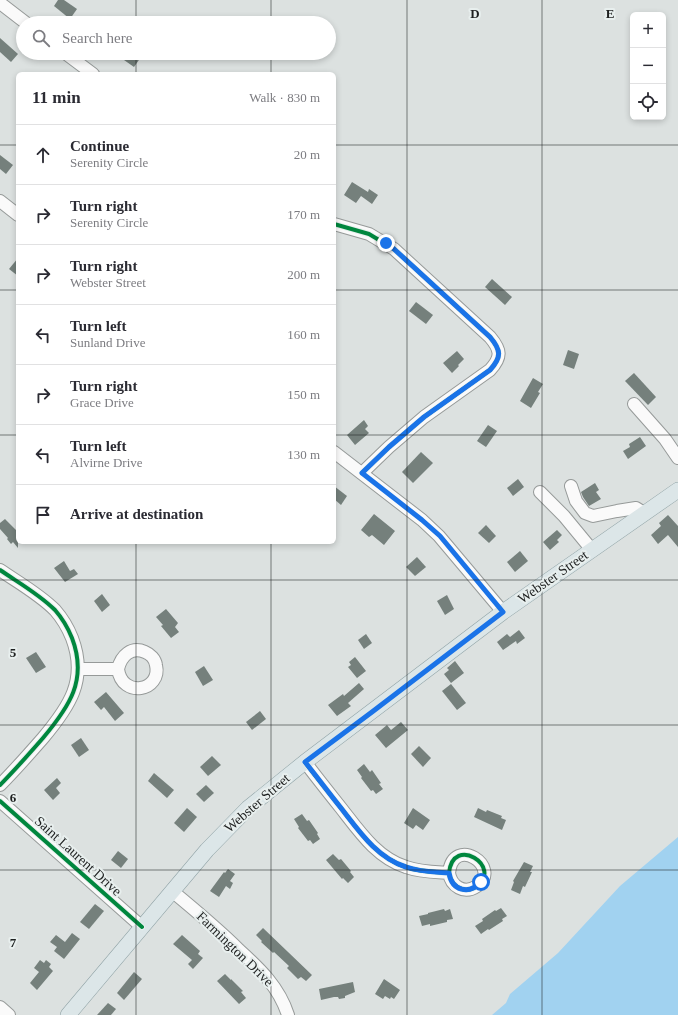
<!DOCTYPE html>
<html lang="en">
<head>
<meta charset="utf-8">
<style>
	:root { --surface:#fff; --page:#f7f7f7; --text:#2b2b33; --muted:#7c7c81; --line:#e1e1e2 }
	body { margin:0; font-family:"Times New Roman",serif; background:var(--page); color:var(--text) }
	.controls { position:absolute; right:12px; top:12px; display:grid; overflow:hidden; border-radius:6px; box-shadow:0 2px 6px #0003 }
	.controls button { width:36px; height:36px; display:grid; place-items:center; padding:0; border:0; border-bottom:1px solid var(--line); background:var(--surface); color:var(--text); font:20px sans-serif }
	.stop { position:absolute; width:12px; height:12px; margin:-9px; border:3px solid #1a73e8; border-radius:50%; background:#fff }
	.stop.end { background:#1a73e8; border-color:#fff; box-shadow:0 1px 4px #0008 }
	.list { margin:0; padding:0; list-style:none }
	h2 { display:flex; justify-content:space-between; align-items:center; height:52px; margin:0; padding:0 16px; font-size:17px }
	h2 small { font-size:13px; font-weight:400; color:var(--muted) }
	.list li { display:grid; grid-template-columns:26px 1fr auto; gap:12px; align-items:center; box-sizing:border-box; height:60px; padding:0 16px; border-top:1px solid var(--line) }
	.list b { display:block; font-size:15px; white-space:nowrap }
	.list p { margin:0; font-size:13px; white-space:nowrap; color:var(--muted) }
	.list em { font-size:13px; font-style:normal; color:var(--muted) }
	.icon { flex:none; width:22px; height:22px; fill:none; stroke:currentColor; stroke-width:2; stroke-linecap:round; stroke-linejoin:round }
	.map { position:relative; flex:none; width:678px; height:1015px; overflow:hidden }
	.search { position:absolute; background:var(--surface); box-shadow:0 2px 6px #0003; left:16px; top:16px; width:320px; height:44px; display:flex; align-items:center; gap:10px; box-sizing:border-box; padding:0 14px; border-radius:22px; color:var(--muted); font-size:15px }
	.panel { position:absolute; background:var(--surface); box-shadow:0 2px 6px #0003; left:16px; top:72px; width:320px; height:472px; border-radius:6px }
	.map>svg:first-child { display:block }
	.water { fill:#a1d2f0 }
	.building { fill:#75807c }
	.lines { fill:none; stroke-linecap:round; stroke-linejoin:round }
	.minor-casing { stroke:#969a99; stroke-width:14 }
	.major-casing { stroke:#90a3a6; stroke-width:16 }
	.minor { stroke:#fafafa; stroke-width:12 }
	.major { stroke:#dce6e8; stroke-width:15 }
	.cycleway-casing { stroke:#e8efee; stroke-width:6 }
	.cycleway { stroke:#00873e; stroke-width:4 }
	.route { stroke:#1a73e8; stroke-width:5 }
	.grid { fill:none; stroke:#1e2020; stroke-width:1; stroke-opacity:0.55 }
	.labels { text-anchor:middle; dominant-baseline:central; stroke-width:4; stroke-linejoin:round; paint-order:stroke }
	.street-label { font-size:14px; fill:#1e2020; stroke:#e8efee }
	.grid-label { font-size:13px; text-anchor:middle; font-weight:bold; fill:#1e2020; stroke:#e8efee; stroke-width:4; stroke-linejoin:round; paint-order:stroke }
</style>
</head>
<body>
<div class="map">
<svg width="678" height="1015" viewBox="0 0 678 1015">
	<rect width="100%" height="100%" fill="#dce1e0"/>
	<path class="water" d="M678,837V1015H492L506,1003L510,994L558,953L620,886Z"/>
	<g class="building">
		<path d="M58,0H64L77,9L70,19L54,6Z"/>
		<path d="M0,38L18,54L11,62L0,52Z"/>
		<path d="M117,53H135L141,57L134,67L124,60L126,59Z"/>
		<path d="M0,155L13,165L6,174L0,169Z"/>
		<path d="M352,182L368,192L369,189L378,195L372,204L361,196L356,203L344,195Z"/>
		<path d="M18,258V276L9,269Z"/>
		<path d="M492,279L512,297L505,305L485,287Z"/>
		<path d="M416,302L433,315L426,324L409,311Z"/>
		<path d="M568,350L579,354L574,369L563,365Z"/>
		<path d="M457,351L464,359L458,365L459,366L452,373L443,363Z"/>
		<path d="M634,373L656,397L648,405L625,381Z"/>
		<path d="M533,378L543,384L538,392L540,393L531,408L520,401Z"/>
		<path d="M364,420L368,426L365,429L369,433L355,445L347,435Z"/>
		<path d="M488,425L497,431L486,447L477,441Z"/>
		<path d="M640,437L646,446L628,459L623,451L630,447L629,444Z"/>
		<path d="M421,452L433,463L413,483L402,472Z"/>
		<path d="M518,479L524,487L513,496L507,488Z"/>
		<path d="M595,483L599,490L596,492L601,499L589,506L583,497L581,492Z"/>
		<path d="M334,486L347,496L341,505L334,499Z"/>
		<path d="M374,514L395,531L384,545L372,535L369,537L361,530Z"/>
		<path d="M668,515L678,526V547L668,535L658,544L651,535L661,526L659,523Z"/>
		<path d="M5,519L18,532V548L13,542L11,544L7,539L8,538L0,529V523Z"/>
		<path d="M486,525L496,536L489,543L478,533Z"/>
		<path d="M557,530L562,535L557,540L559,542L550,550L543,542Z"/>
		<path d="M520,551L528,561L515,572L507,562Z"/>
		<path d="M417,557L426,567L415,576L406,567Z"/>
		<path d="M64,561L70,571L74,569L78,574L65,582L54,568Z"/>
		<path d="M102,594L110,605L102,612L94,601Z"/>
		<path d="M447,595L454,609L445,615L437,601Z"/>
		<path d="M166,609L178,623L175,627L179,632L171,638L161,626L163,625L156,617Z"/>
		<path d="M519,630L525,638L517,644L516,641L503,650L497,642L507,634L510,637Z"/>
		<path d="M366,634L372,643L364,649L358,640Z"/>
		<path d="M36,652L46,667L36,673L26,658Z"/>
		<path d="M355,657L366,671L357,678L348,667L351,665L349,662Z"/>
		<path d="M455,661L464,673L451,683L444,674L449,670L447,668Z"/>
		<path d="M204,666L213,680L203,686L195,672Z"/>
		<path d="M359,683L364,689L348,703L351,706L337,716L328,705L343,694L344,696Z"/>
		<path d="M451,684L466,703L457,710L442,691Z"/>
		<path d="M106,692L124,713L115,721L104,707L101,710L94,702Z"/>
		<path d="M260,711L266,719L252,730L246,722Z"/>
		<path d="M401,722L408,730L386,748L375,735L387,725L391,730Z"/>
		<path d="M81,738L89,750L79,757L71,745Z"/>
		<path d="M419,746L431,758L423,767L411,754Z"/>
		<path d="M212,756L221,765L208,776L200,767Z"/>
		<path d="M364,764L370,772L372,770L381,783L379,784L383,789L376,794L373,790L371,791L361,778L362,777L357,770Z"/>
		<path d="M154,773L174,790L167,798L148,781Z"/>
		<path d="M57,778L61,783L56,788L60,793L53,800L44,790Z"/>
		<path d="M206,785L214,793L204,802L196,794Z"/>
		<path d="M187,808L197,817L184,832L174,823Z"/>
		<path d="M413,808L430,820L423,830L416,825L413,829L404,823Z"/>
		<path d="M478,808L486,812L487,810L502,816L501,818L506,820L502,830L474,817Z"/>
		<path d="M302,814L307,821L309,820L318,833L317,834L320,839L313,844L310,840L308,841L298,828L299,827L294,819Z"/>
		<path d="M118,851L128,859L121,868L111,860Z"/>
		<path d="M333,854L339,860L341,859L351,871L350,872L354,877L348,883L343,878L342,879L326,860Z"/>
		<path d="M524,862L533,866L530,872H532L525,887L523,886L520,894L511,890L514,882L513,881Z"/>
		<path d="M228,869L235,874L230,881L233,883L230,889L226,886L219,897L210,891L224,872L225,873Z"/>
		<path d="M95,904L104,911L89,929L80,922Z"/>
		<path d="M501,908L507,916L502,919L503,921L489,930L488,929L481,934L475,926L483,921L482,919L495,910L496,911Z"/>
		<path d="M444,909L445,911L450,909L453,919L447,920V922L430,926V924L422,926L419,916L428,914V913Z"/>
		<path d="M263,928L312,975L306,981L301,977L298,979L287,968L289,966L274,952L273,953L261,942L262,941L256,935Z"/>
		<path d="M72,933L80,939L64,959L54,951L57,947L50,942L56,935L65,942Z"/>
		<path d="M182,935L200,951L198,954L203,958L193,969L188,964L192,960L173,944Z"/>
		<path d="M40,960L44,963L46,960L51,964L49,967L53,971L37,990L30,983L39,972L34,968Z"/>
		<path d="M134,972L142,979L124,1000L117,993Z"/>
		<path d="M225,974L231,980V979L243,991L241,992L246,998L239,1004L217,981Z"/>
		<path d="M384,979L400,990L394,999L391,997L390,999L385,996L383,999L375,994Z"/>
		<path d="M353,982L355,992L345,996V998L339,999L338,997H334L321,1000L319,989Z"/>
		<path d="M108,1003L116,1009L111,1015H97Z"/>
	</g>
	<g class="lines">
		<g class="minor-casing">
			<g id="minor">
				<path d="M0,3L26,23"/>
				<path d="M65,53L93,74"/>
				<path d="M0,201L18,215"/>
				<path d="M334,224L369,234L394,249L490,337C501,350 502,357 490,370L424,417L389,447L362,473"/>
				<path d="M634,404L665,439L678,458"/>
				<path d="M334,452L422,520L439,536L503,612"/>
				<path d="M571,486L576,501L585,513L593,516L617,511L636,508L644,513"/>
				<path d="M540,492L564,516L592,550"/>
				<path d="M0,570C19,583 39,594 55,610C62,618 68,628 72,638C88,680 69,707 43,738C29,754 15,770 0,785"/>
				<path d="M79,669H118C122,699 162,691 156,665C155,659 150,654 145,652C131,646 121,656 118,669"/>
				<path d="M305,762C317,778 329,793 341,808C359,831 377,858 406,867C420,872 434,872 449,873C451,886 464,895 477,886C503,867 453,834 449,873"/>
				<path d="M0,801L142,927"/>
				<path d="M172,891C195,910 218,929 239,950C260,969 279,987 288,1015"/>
				<path d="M0,1007L9,1015"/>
			</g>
		</g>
		<g class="major-casing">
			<path id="major" d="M68,1015L207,850L248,808L305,762L503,612L678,490"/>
		</g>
		<use href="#minor" class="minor"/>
		<use href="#major" class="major"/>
		<g class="cycleway-casing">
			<g id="cycleway">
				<path d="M334,224L369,234L394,249L490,337C501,350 502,357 490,370L424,417L389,447L362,473"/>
				<path d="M0,570C19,583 39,594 55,610C62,618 68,628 72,638C88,680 69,707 43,738C29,754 15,770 0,785"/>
				<path d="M305,762C317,778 329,793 341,808C359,831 377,858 406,867C420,872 434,872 449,873C451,886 464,895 477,886C503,867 453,834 449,873"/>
				<path d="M0,801L142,927"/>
			</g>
		</g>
		<use href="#cycleway" class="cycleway"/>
	</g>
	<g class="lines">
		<path class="route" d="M386,243L394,249L490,337C501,350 502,357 490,370L424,417L389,447L362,473L422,520L440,536L503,612L372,712L305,762C317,777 329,793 341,808C359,831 377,858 406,867C420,872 434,872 449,873C452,891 469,895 481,882"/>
	</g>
	<path class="grid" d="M136,0V23M271,0V23M407,0V1015M542,0V1015M136,53V74M271,53V74M0,145H18M334,145H678M0,290H18M334,290H678M0,435H18M334,435H678M136,542V1015M271,542V1015M0,580H678M0,725H678M0,870H678"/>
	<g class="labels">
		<g class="street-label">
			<text transform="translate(553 577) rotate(-35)">Webster Street</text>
			<text transform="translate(257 803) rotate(-41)">Webster Street</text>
			<text transform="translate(78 856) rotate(42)">Saint Laurent Drive</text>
			<text transform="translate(235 949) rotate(44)">Farmington Drive</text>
		</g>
	</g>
	<g class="grid-label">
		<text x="475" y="18">D</text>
		<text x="610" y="18">E</text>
		<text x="13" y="657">5</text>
		<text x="13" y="802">6</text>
		<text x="13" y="947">7</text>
	</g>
</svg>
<div class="controls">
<button>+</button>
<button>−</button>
<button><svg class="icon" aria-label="locate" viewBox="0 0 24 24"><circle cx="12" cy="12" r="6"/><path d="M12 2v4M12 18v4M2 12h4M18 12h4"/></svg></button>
</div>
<div class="stop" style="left:481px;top:882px"></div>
<div class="stop end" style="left:386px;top:243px"></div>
<div class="search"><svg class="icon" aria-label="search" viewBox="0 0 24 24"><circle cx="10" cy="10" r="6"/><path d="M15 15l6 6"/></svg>Search here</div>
<section class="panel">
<h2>11 min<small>Walk · 830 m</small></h2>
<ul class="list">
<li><svg class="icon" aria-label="ahead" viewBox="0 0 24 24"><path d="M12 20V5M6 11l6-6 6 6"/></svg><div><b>Continue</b><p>Serenity Circle</p></div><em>20 m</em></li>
<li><svg class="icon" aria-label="right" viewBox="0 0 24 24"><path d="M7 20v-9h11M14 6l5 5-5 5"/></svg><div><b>Turn right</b><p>Serenity Circle</p></div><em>170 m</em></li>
<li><svg class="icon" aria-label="right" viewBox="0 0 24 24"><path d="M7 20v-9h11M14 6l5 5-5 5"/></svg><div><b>Turn right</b><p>Webster Street</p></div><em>200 m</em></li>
<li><svg class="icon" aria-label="left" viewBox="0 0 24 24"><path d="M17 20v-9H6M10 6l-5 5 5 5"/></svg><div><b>Turn left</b><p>Sunland Drive</p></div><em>160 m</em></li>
<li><svg class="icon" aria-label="right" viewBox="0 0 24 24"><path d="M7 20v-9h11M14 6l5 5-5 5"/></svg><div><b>Turn right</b><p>Grace Drive</p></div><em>150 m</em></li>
<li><svg class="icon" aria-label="left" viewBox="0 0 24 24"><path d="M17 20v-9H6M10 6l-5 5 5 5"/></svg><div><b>Turn left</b><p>Alvirne Drive</p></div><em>130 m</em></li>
<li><svg class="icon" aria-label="arrive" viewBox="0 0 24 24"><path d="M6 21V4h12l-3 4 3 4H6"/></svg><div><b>Arrive at destination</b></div></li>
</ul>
</section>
</div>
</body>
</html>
